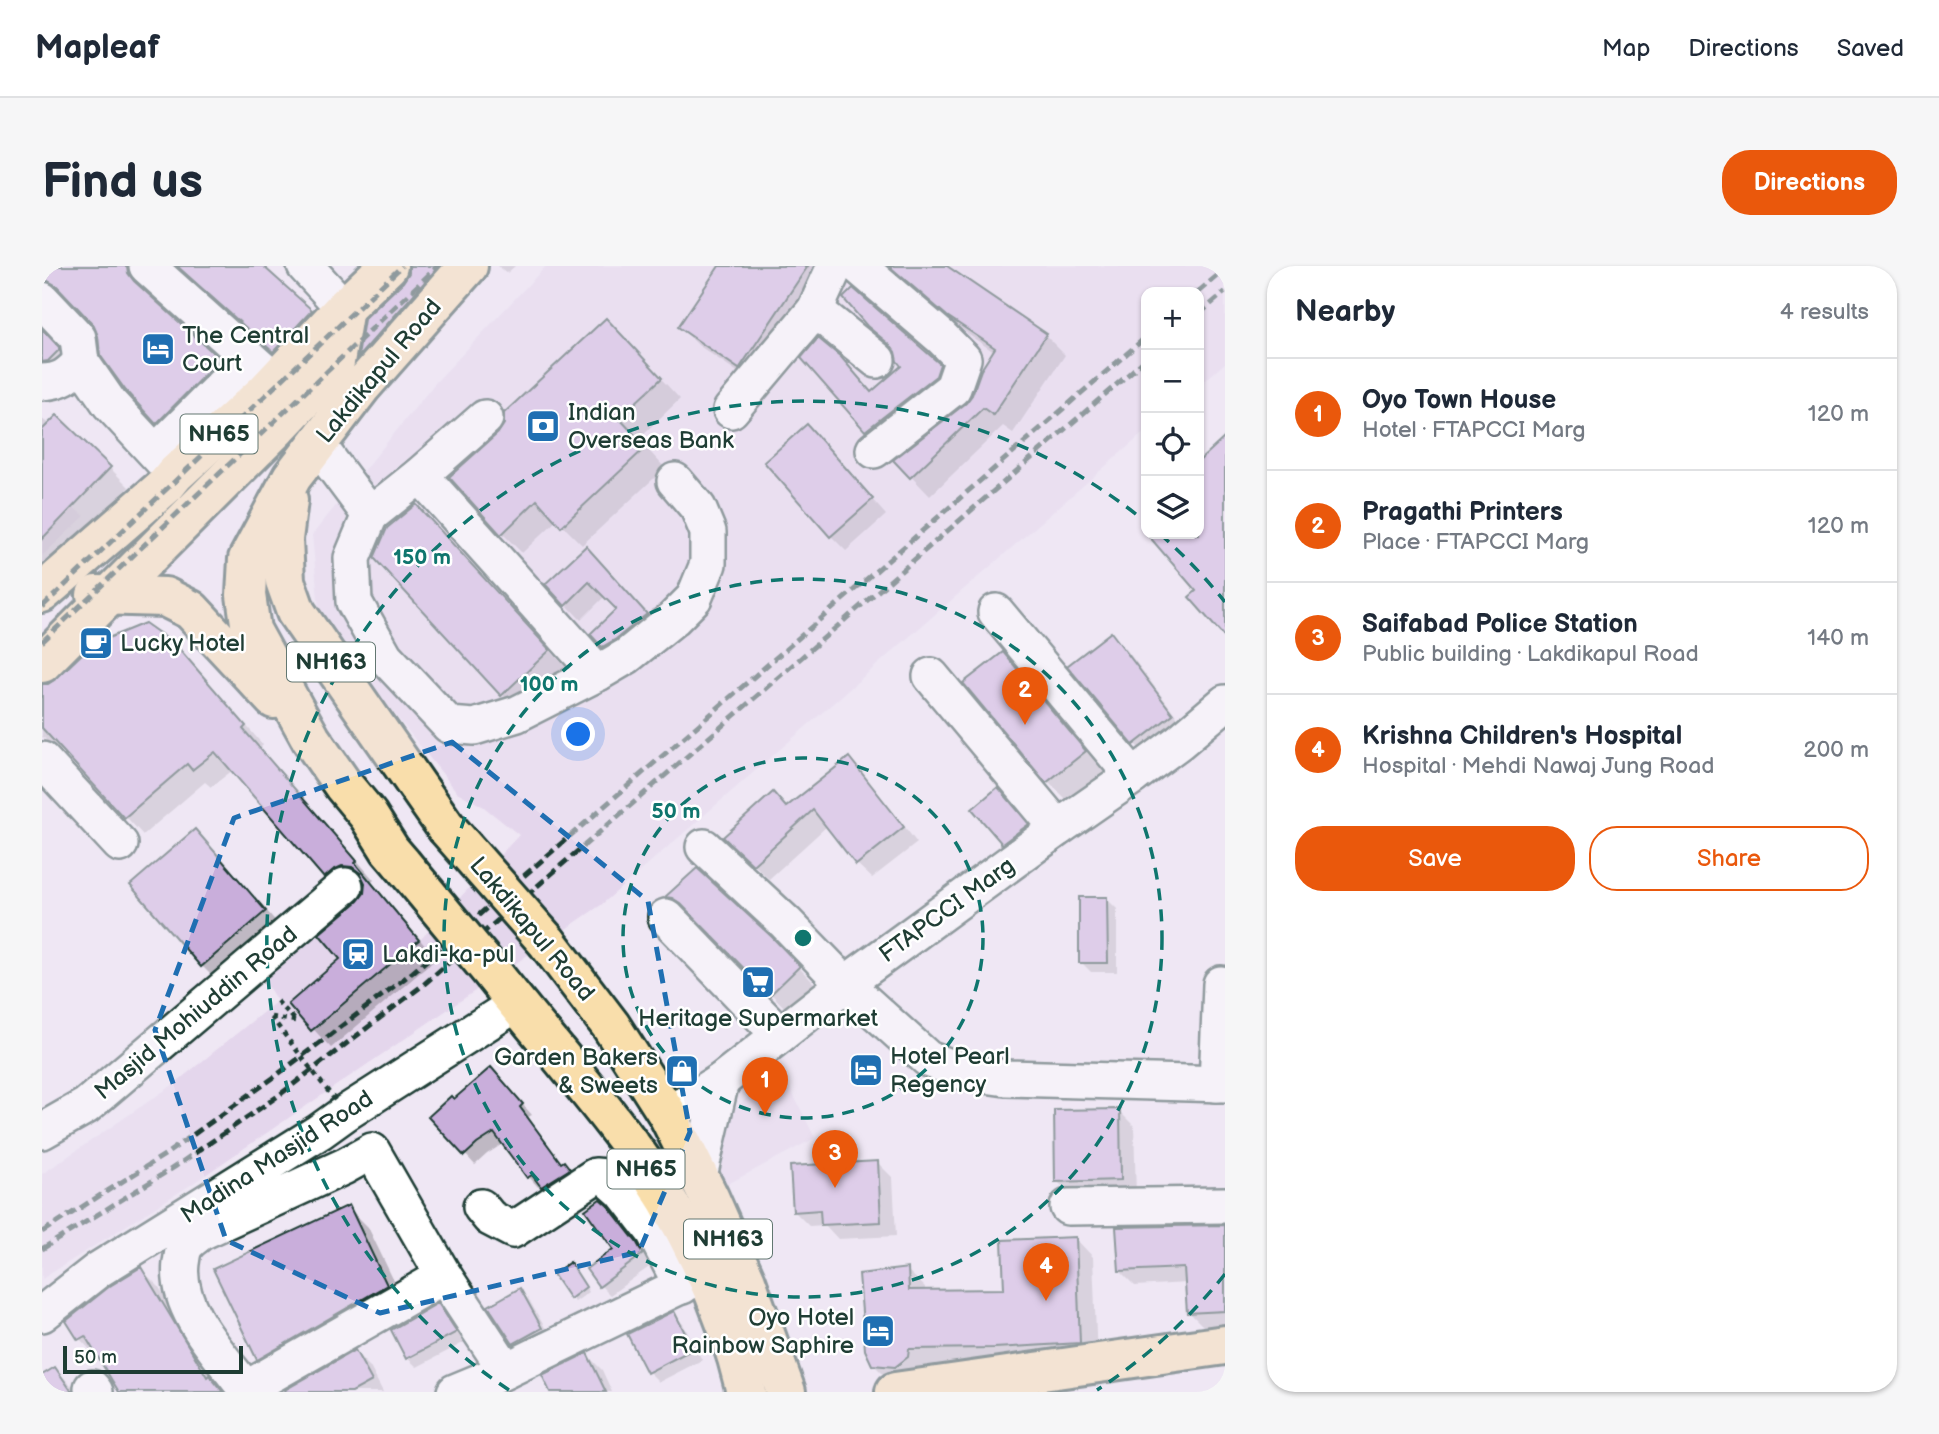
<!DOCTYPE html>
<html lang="en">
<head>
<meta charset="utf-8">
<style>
	:root { --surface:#fff; --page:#f6f6f7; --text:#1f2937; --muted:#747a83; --line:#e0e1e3; --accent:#ea580c }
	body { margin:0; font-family:"Balsamiq Sans",sans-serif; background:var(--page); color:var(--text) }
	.controls { position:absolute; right:21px; top:21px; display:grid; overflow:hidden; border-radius:14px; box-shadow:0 2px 5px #0004 }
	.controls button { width:63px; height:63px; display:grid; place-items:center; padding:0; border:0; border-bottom:2px solid var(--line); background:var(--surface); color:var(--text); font:35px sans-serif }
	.scale { position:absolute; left:21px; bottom:18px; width:180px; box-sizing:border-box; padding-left:7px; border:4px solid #1f3d34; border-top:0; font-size:19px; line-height:24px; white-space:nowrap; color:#1f3d34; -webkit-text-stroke:5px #fff; paint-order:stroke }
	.you { position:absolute; left:537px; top:469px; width:24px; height:24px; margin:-18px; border:5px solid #fff; border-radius:50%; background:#1a73e8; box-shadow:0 0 0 10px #1a73e833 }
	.badge { display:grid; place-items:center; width:46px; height:46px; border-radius:50%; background:var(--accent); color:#fff; font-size:23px; font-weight:700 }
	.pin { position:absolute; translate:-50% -58px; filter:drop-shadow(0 2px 4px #0008) }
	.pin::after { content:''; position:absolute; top:37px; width:24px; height:21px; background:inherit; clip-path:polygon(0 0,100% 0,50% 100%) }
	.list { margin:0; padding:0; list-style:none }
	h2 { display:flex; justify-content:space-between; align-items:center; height:91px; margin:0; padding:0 28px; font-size:30px }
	h2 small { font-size:23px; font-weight:400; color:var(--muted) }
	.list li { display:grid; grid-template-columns:46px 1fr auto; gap:21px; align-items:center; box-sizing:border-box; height:112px; padding:0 28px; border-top:2px solid var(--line) }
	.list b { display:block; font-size:26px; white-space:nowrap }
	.list p { margin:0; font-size:23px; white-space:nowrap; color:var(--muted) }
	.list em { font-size:23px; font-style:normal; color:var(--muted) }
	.actions { display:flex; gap:14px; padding:21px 28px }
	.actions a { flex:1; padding:16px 0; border:2px solid var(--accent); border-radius:28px; text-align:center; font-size:24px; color:var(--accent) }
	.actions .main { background:var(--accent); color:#fff }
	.icon { flex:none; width:38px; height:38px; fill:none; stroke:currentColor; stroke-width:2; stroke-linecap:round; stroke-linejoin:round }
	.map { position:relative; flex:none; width:1183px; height:1126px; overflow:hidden; border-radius:28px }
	header { display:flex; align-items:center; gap:42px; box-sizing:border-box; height:98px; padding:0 35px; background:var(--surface); border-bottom:2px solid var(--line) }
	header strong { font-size:33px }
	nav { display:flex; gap:38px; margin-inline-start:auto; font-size:24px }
	.intro { display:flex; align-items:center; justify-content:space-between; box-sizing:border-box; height:168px; padding:0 42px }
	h1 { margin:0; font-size:49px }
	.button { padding:18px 32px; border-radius:28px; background:var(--accent); color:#fff; font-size:24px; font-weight:700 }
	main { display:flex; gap:42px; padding:0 42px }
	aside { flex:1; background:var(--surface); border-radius:28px; box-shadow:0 2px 5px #0004 }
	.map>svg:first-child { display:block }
	.built { fill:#e4d6ec }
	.shadow { fill:#0003 }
	.building { fill:#c9aedb; stroke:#1f3d34; stroke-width:2 }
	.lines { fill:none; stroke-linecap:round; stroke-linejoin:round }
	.minor-casing { stroke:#1f3d34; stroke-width:40 }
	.major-casing { stroke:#1f3d34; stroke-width:44 }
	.highway-casing { stroke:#1f3d34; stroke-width:44 }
	.path { stroke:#1f3d34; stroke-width:4.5; stroke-dasharray:5 5; stroke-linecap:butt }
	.minor { stroke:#fff; stroke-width:35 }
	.major { stroke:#f9deab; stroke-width:38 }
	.highway { stroke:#f9deab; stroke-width:38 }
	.rail { stroke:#1f3d34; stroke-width:5; stroke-dasharray:10 5; stroke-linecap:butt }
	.highway-bridge-casing { stroke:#1f3d34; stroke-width:44; stroke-linecap:butt }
	.path-bridge { stroke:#1f3d34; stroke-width:4.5; stroke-dasharray:5 5; stroke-linecap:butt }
	.highway-bridge { stroke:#f9deab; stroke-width:38 }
	.marked { fill:none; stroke:#1f6fb2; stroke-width:5; stroke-dasharray:14 9; stroke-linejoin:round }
	.ring { fill:none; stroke:#0f766e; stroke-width:3.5; stroke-dasharray:12 9 }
	.labels { text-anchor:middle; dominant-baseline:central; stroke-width:5; stroke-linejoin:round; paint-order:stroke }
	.shield { fill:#fff; stroke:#627771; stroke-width:2 }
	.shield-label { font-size:23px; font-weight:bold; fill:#1f3d34 }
	.poi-label { font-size:24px; fill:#1f3d34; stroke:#fff; text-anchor:start }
	.street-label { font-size:24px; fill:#1f3d34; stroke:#fff }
	.centre { fill:#0f766e; stroke:#fff; stroke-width:3.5 }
	.ring-label { font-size:21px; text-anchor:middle; font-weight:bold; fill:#0f766e; stroke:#fff; stroke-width:5; stroke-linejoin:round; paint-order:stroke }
</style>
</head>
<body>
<header>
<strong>Mapleaf</strong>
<nav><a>Map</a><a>Directions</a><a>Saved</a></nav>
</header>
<div class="intro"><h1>Find us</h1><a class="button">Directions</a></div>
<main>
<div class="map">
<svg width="1183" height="1126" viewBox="0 0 1183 1126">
	<rect width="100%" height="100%" fill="#efe7f4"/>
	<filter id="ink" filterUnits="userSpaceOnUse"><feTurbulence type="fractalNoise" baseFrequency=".0143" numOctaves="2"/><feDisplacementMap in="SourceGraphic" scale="14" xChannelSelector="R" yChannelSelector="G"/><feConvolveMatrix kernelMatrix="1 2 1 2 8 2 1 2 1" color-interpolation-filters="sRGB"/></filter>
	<g filter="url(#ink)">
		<g class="built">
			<path d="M504,0H1183V97L1157,120V26H1104V165L559,639L147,920L0,1013V908L132,818L235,735L217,706L326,613L378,674L477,569L442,541L415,526L278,355L270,269L393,117Z"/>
			<path d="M0,219L43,250L0,290Z"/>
			<path d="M743,812L773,872L684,919L664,881L680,852L708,830Z"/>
		</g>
		<g class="shadow">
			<path d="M10,0H121L105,17V27L108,32L197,114L135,176L115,157L58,69L52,57L34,38L27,34H17L0,27V9Z"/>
			<path d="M131,0H219L289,65L252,104L141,5Z"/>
			<path d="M369,0H438L337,110L318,91L324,54L362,17L369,6Z"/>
			<path d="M456,0H473L465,7Z"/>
			<path d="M679,0H797L716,120L656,79L638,61Z"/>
			<path d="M843,0H901L1004,70L1023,89L971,167L961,160L888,230L854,195L925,138L952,86L927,69L850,3Z"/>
			<path d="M826,59L897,100L917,120L844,184L824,164L762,92H797L831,127L862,100L855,86Z"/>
			<path d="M0,62L4,69L35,102L0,128Z"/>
			<path d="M584,75L638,133L596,173L623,202L540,279L515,254L480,287L460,267Z"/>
			<path d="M0,153L68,202L87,221L0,313Z"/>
			<path d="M765,160L844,249L804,285L789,270Z"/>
			<path d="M1183,173V370L1156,325L1107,268H1157V198Z"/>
			<path d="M1104,249V265L1097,256Z"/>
			<path d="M394,260L527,405L480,449L334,292Z"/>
			<path d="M559,297L619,364L576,395L561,380L577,343L563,330L539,354L505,318Z"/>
			<path d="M1069,368L1084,383L1145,464L1107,492L1092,477Z"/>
			<path d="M133,380L152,399L221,479L218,482L332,614L330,616L394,693L289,782L248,738L301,694L324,627V618H318L302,629L283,610L191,504L169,521L163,516L101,569L21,483L17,487L0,470V420Z"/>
			<path d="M961,388L981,408L1063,506L1026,535L1006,515Z"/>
			<path d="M807,493L822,508L875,577L830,612L815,598L785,560L727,613L699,586L745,542Z"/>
			<path d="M965,533L995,569L972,586L962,577Z"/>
			<path d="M153,565L173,585L243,666L180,720L160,700L91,619Z"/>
			<path d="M655,604L729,673L772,717L744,743L654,651L647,646H640L625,632Z"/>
			<path d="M1065,633L1075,643V706H1049L1039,696Z"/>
			<path d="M458,813L490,849L486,851L521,898L531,907L511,930L499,919L496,921L487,911L462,877L445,888L433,899L389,851L412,836Z"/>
			<path d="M1077,845L1092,860L1094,929L1030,930L1015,915Z"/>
			<path d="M836,897L851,912L854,970L796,973L783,959L767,960L752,945Z"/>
			<path d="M306,941L326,961L364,1040L236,1113L216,1093Z"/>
			<path d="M565,941L576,952L604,989L610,999L568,1029L558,1019L573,984Z"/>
			<path d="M1183,961V1060L1162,1061L1147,1046L1145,1017L1093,1020L1078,1005Z"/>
			<path d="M1034,973L1051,991L1055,1094L971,1099H884L883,1109L849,1116L831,1098L865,1004L883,1021V1026L964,1025Z"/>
			<path d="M99,1003L117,1021L175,1119L182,1126H79L58,1090L55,1091L38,1073L26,1055Z"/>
			<path d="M532,1003L547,1026L533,1036L529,1032Z"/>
			<path d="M478,1024L487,1034L509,1072L482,1087L472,1077Z"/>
			<path d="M395,1039L405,1049L423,1076L375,1101L365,1092Z"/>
			<path d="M631,1048L641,1058L660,1094L617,1116L607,1106Z"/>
			<path d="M313,1086L328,1101L341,1126H246Z"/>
			<path d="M545,1089L560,1104L570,1126H510Z"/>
			<path d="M13,1103L33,1123L35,1126H0V1112Z"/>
		</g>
		<g class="building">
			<path d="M7,0H85L86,7L92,15L178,93L114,158L84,125L58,89L56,70L51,58L15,20L6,15L0,14V7Z"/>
			<path d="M135,0H221L270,44L231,86Z"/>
			<path d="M367,0H397L316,91L322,53L361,16L367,7Z"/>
			<path d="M677,0H766L697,103L636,61Z"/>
			<path d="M847,0H905L1005,68L951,149L941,142L868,212L851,194L924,137L930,129L939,104L953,82L905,50Z"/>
			<path d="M811,22L898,98L894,110L823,165L759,92L776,72L799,91L829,126L859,100L855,95L853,86L848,79L825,60L801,32Z"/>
			<path d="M564,52L620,112L577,152L604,181L519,261L495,234L459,269L407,211L456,167L462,158V147Z"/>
			<path d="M0,63L17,81V84L6,95L0,96Z"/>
			<path d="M15,149L69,201L0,273V164Z"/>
			<path d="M765,158L831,233L788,271L722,196Z"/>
			<path d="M1183,171V372L1147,331L1154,325L1105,268H1157V195Z"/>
			<path d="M374,238L508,384L459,430L332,292L345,262Z"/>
			<path d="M544,280L605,348L574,373L560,381L548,368L574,343L547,316L523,340L503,318Z"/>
			<path d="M103,357L134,379L204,460L201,463L315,595L313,597L377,674L269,765L246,738L298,693L277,668L316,635L322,627L323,617L318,607L310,601L300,600L291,604L282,612L173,486L150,504L145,498L82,552L0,462V418H6L15,412L43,385L54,377Z"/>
			<path d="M1069,366L1131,448L1091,479L1025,400Z"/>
			<path d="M961,386L1044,485L1004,517L921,417Z"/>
			<path d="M807,491L862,561L814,599L771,544L711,599L681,571L731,526L744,541Z"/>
			<path d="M956,521L987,558L960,578L930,543Z"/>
			<path d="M153,563L224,645L159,701L88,619Z"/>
			<path d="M655,602L730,671L758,700L728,729L638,637L630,632L623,631Z"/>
			<path d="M1037,631H1065L1066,697H1037Z"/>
			<path d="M449,801L481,838L478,841L519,897L522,895L528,903L499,921L490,909L485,912L452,867L435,878L422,890L386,851L409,830L412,833Z"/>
			<path d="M1078,843L1079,914L1013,916L1012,844Z"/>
			<path d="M836,895L839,956L779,959L778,944L751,946L748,900Z"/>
			<path d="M558,933L566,940L595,977L601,988L557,1021L544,1003L571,983L543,944Z"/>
			<path d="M307,939L345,1019L215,1094L171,1003Z"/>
			<path d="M1183,959V1045L1145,1047L1142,1002L1077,1005L1074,961Z"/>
			<path d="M1034,971L1038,1077L952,1082L867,1083L866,1091L853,1101L830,1099L823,1084L817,1008L866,1002L867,1024L962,1023L960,974Z"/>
			<path d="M528,996L544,1021L528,1033L511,1008Z"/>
			<path d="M99,1001L165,1111L167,1109L181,1126H77L43,1070L36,1074L24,1055L68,1020Z"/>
			<path d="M478,1022L500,1062L471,1078L446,1040Z"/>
			<path d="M396,1037L415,1066L364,1093L349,1064Z"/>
			<path d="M632,1045L651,1083L605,1107L585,1068Z"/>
			<path d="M313,1084L330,1115L310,1126H244L243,1124Z"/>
			<path d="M545,1087L564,1126H508L500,1109Z"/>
			<path d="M13,1101L30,1126H0V1109Z"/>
		</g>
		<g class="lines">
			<g class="minor-casing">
				<g id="minor">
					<path d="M105,0L233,115"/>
					<path d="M263,0L302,42"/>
					<path d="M816,0L899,71L921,93L911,122L832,184"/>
					<path d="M0,34L36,72L39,96L68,138L133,208"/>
					<path d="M773,44L835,94"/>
					<path d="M0,116C20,115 25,110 39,96"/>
					<path d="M689,144L773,44L793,0"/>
					<path d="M275,178L328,249L310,292L312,336L343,391L407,459L432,461L475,448L556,407L585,390L632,352L652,332L666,298V266L656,242L633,215"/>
					<path d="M148,194L127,173L207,93"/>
					<path d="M378,209L556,407"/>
					<path d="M328,249L378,209L443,152"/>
					<path d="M954,346L1091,510"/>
					<path d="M889,410L1016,562"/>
					<path d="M0,494L78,578"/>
					<path d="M662,581L744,657L803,718L886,793L922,806L964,812L1183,818"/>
					<path d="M624,651L738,769"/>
					<path d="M1175,818L1179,718"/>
					<path d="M626,849L679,815L803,718L1016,562L1091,510L1137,476L1183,437"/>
					<path d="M0,865L44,840L303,620"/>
					<path d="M657,910L679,815"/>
					<path d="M439,941L448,952L471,964L553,910L564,911L581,926L612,966L640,1020"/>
					<path d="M1026,941L1183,939"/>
					<path d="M0,1048L56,1004L277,866L302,848L474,738"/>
					<path d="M50,1122L53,1126"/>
					<path d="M204,1123L402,1010"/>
					<path d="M206,1126C180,1090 133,1045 139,997C140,992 140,986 143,981C146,975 153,971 159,966L303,900L330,885L402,1010L464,1104"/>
					<path d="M413,1126L454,1109L661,1009"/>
				</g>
			</g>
			<g class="major-casing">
				<path id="major" d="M853,1126L1183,1079"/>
			</g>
			<g class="highway-casing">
				<g id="highway">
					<path d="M246,234L241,273L243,315L254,346L403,560"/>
					<path d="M0,327L124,219L133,208L223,126L302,42L346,0"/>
					<path d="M54,329L123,331L149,344L232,433"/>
					<path d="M0,397L235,162L292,102L302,42"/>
					<path d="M360,598L348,584L326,549L301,519L269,473L209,364L204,329L206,293L250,211L319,121L426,0"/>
					<path d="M505,676L569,760L626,849L667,931L704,1015L744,1126"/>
					<path d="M452,709C496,765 544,819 586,876C642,950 683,1037 704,1126"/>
				</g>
			</g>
			<g class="path">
				<path d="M235,735L254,755"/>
				<path d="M229,751L253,755"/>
			</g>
			<use href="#minor" class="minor"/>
			<use href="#major" class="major"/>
			<use href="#highway" class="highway"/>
			<g class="rail">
				<path d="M1156,26L1183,3"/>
				<path d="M1157,48L1183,26"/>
				<path d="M0,341L360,0"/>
				<path d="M0,376L396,0"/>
				<path d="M0,966L124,888L231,812L371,706L1104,71"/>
				<path d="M0,983L134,900L236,830L381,719L1104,93"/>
			</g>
			<g class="highway-bridge-casing">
				<g id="highway-bridge">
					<path d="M403,560L505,676"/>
					<path d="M360,598L452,709"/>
				</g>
			</g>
			<path class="path-bridge" d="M229,751L296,838"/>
			<use href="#highway-bridge" class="highway-bridge"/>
		</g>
	</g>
	<path d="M0 0H1183V1126H0ZM410,476L606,635L648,866L597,986L338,1047L184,974L113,764L192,552Z" fill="#efe7f4" fill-opacity=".55" fill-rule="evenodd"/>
	<path class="marked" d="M410,476L606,635L648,866L597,986L338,1047L184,974L113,764L192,552Z"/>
	<g class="ring">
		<circle cx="761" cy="672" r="180"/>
		<circle cx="761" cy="672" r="359"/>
		<path d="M1183 1008A539 539 0 0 1 1055 1124M467 1124A539 539 0 1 1 1104 256M1118 268A539 539 0 0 1 1183 336"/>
	</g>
	<defs>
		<g id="hotel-square" transform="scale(1.75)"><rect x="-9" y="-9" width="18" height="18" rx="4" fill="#1f6fb2" stroke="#fff"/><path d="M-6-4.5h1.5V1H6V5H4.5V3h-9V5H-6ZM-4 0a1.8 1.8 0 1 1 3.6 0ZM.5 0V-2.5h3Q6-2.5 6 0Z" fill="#fff"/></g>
		<g id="bank-square" transform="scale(1.75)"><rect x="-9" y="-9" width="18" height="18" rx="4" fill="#1f6fb2" stroke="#fff"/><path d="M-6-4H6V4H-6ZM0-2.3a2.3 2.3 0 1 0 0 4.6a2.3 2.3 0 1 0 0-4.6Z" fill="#fff"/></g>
		<g id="cafe-square" transform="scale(1.75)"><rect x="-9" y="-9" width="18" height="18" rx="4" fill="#1f6fb2" stroke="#fff"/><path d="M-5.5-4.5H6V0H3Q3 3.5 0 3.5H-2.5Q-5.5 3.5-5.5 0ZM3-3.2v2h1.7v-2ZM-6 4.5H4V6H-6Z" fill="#fff"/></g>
		<g id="station-square" transform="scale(1.75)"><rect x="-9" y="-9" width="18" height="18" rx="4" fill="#1f6fb2" stroke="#fff"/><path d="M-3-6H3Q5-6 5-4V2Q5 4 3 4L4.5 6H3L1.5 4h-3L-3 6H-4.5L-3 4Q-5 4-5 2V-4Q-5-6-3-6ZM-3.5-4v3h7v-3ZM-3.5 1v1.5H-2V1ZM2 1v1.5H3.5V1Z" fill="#fff"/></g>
		<g id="supermarket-square" transform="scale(1.75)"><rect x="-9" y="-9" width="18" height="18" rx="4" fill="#1f6fb2" stroke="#fff"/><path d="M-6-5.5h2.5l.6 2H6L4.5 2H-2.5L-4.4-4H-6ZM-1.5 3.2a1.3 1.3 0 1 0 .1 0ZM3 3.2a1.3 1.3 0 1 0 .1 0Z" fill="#fff"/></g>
		<g id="shop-square" transform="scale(1.75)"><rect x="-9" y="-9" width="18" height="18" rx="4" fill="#1f6fb2" stroke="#fff"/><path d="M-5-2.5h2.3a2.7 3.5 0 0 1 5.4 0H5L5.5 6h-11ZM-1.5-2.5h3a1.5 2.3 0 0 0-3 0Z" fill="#fff"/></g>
	</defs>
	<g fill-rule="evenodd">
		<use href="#hotel-square" x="116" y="83"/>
		<use href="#bank-square" x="501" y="160"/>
		<use href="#cafe-square" x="54" y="377"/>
		<use href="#station-square" x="316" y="688"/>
		<use href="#supermarket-square" x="716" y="716"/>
		<use href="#hotel-square" x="824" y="804"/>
		<use href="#shop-square" x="640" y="805"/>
		<use href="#hotel-square" x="836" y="1065"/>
	</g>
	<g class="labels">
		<g class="shield">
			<rect x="138.5" y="148.5" width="77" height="39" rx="5"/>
			<rect x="245" y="376.5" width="88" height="39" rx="5"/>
			<rect x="565.5" y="883.5" width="77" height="39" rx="5"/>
			<rect x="642" y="953.5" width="88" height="39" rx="5"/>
		</g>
		<g class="shield-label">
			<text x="177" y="168">NH65</text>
			<text x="289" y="396">NH163</text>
			<text x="604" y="903">NH65</text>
			<text x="686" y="973">NH163</text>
		</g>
		<g class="poi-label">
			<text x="140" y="69">The Central<tspan x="140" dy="28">Court</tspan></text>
			<text x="526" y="146">Indian<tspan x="526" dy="28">Overseas Bank</tspan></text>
			<text x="78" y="377">Lucky Hotel</text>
			<text x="340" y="688">Lakdi-ka-pul</text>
			<text x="716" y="752" text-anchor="middle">Heritage Supermarket</text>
			<text x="848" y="790">Hotel Pearl<tspan x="848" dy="28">Regency</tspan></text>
			<text x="616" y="791" text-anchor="end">Garden Bakers<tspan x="616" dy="28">&amp; Sweets</tspan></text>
			<text x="812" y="1051" text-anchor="end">Oyo Hotel<tspan x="812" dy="28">Rainbow Saphire</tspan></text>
		</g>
		<g class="street-label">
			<text transform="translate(337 105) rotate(-50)">Lakdikapul Road</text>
			<text transform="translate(905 644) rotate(-36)">FTAPCCI Marg</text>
			<text transform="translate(490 663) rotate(50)">Lakdikapul Road</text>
			<text transform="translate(154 747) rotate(-40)">Masjid Mohiuddin Road</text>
			<text transform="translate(235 891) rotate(-33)">Madina Masjid Road</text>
		</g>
	</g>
	<circle cx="761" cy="672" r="10" class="centre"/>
	<g class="ring-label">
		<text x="380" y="298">150 m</text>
		<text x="507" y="425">100 m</text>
		<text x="634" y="552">50 m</text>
	</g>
</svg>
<div class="controls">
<button>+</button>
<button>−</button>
<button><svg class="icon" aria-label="locate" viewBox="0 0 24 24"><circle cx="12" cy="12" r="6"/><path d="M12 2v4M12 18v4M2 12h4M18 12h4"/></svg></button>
<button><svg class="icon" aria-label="layers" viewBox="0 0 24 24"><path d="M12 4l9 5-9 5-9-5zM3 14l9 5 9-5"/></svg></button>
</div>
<div class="scale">50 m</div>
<div class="you"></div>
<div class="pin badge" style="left:723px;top:849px">1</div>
<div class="pin badge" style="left:983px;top:459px">2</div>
<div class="pin badge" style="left:793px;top:922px">3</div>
<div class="pin badge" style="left:1004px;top:1035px">4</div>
</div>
<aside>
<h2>Nearby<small>4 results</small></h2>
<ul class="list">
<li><span class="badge">1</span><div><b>Oyo Town House</b><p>Hotel · FTAPCCI Marg</p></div><em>120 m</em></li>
<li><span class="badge">2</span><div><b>Pragathi Printers</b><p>Place · FTAPCCI Marg</p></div><em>120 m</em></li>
<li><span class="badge">3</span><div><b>Saifabad Police Station</b><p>Public building · Lakdikapul Road</p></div><em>140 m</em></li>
<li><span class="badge">4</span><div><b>Krishna Children's Hospital</b><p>Hospital · Mehdi Nawaj Jung Road</p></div><em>200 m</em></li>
</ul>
<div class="actions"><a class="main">Save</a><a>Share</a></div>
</aside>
</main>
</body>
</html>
